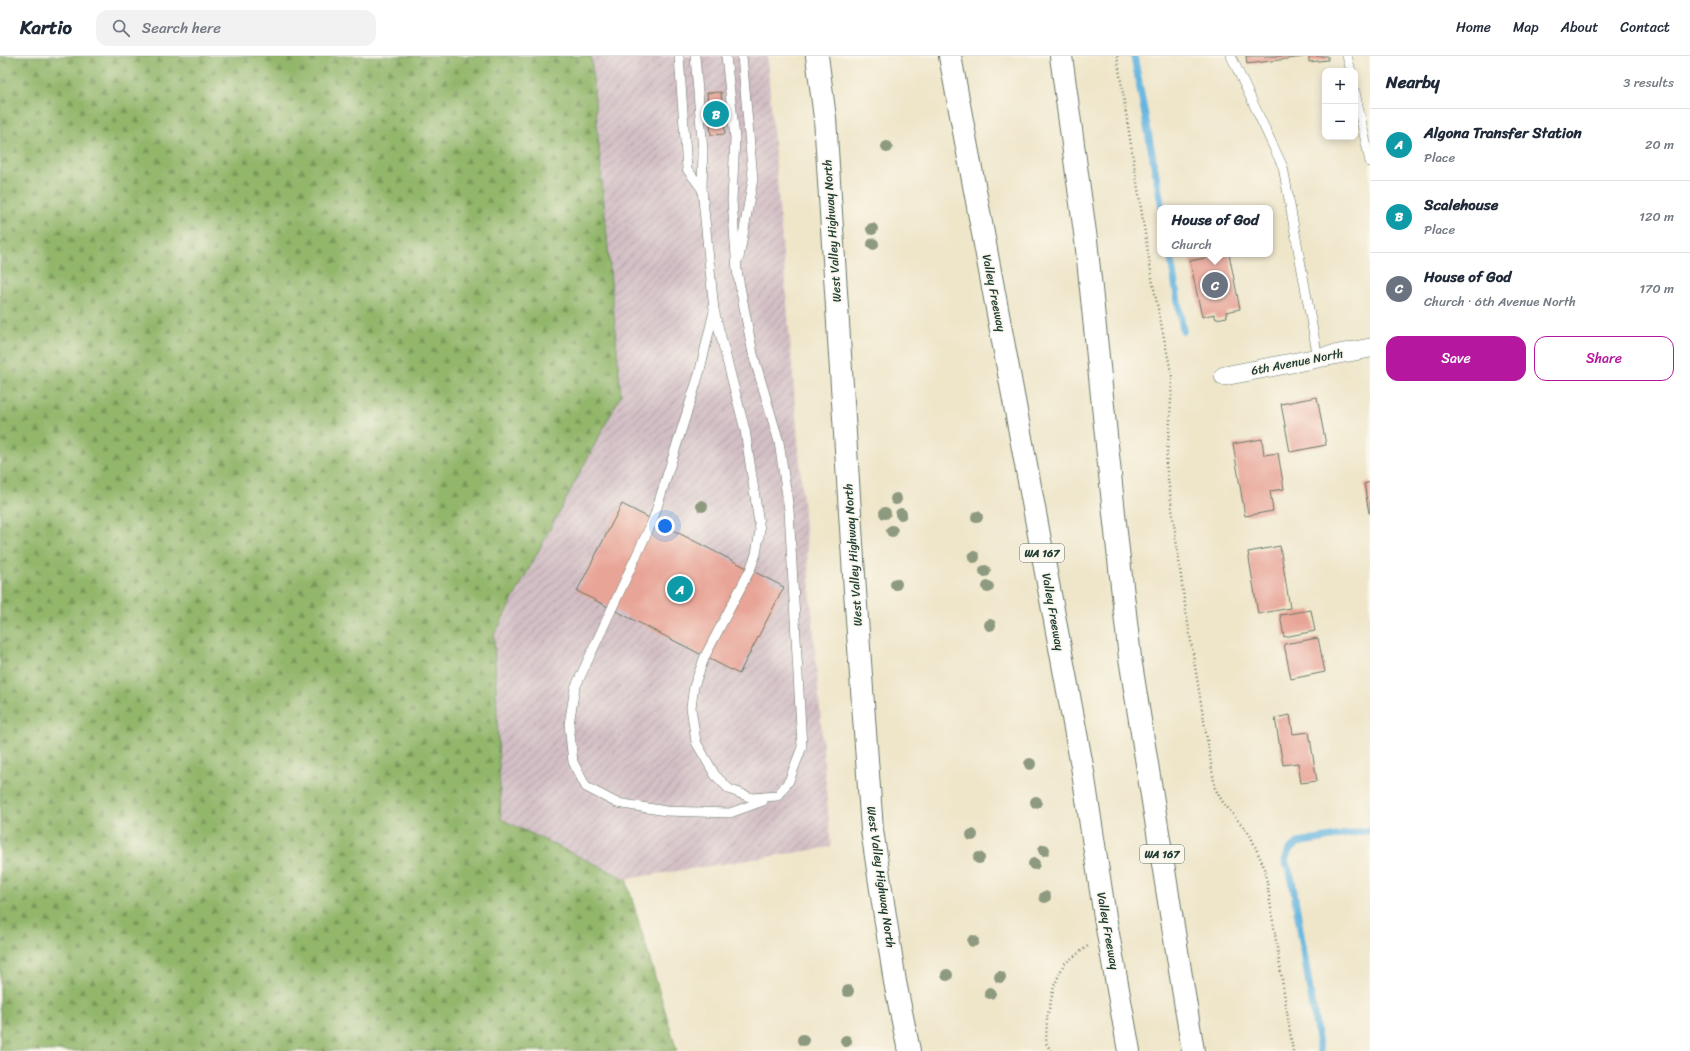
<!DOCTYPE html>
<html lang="en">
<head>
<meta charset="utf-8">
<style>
	:root { --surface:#fff; --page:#f2f2f3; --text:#1f2937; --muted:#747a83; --line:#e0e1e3; --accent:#b5179e }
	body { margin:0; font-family:Sriracha,sans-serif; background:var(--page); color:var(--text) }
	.controls { position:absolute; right:12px; top:12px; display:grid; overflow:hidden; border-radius:8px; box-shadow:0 2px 10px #0003 }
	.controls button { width:36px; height:36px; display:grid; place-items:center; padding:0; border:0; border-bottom:1px solid var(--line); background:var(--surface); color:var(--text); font:20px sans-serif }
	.you { position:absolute; left:665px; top:470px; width:14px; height:14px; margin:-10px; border:3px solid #fff; border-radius:50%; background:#1a73e8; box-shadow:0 0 0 6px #1a73e833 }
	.badge { display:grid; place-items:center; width:26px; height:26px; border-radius:50%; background:var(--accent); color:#fff; font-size:13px; font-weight:700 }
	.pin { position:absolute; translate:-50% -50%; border:2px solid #fff; box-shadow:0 1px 4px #0006 }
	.popup { position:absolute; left:1157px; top:149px; width:116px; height:52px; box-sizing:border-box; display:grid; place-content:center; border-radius:8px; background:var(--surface); filter:drop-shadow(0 1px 3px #0005); font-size:13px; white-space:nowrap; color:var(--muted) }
	.popup b { font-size:15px; color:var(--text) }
	.popup::after { content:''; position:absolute; left:50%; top:100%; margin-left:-8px; border:8px solid transparent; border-top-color:var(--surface) }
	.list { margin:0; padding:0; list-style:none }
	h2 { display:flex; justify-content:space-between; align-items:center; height:52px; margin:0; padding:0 16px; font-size:17px }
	h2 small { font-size:13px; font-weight:400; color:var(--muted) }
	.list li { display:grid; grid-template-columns:26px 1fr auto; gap:12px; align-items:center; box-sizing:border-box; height:72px; padding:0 16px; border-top:1px solid var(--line) }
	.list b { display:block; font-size:15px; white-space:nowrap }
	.list p { margin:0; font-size:13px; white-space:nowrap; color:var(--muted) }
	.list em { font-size:13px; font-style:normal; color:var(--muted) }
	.actions { display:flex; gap:8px; padding:12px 16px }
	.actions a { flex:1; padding:9px 0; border:1px solid var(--accent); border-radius:12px; text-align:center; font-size:14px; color:var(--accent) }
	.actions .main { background:var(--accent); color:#fff }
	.icon { flex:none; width:22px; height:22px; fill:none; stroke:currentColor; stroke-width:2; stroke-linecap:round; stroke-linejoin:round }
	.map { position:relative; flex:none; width:1370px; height:995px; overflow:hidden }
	header { display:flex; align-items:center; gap:24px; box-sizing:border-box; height:56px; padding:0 20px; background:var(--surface); border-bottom:1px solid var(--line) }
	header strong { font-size:19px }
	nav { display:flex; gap:22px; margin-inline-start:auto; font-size:14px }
	.search { width:280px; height:36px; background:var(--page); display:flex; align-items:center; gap:10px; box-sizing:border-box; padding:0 14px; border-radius:12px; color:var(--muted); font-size:15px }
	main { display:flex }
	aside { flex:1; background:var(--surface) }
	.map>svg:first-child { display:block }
	.industrial { fill:url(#industrial-furrows) }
	.forest { fill:url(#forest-firs); stroke:#587a50 }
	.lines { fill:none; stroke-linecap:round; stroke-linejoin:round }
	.stream { stroke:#65b5df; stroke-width:7 }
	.building { fill:#e8a497 }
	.lane-casing { stroke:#687868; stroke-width:10 }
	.street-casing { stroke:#687868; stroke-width:20 }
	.secondary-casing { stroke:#687868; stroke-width:24 }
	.highway-casing { stroke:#687868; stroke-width:24 }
	.path { stroke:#687868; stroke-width:2.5; stroke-dasharray:1 3; stroke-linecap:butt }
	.lane { stroke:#fff; stroke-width:9 }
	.street { stroke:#fff; stroke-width:19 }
	.secondary { stroke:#fff; stroke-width:22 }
	.highway { stroke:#fff; stroke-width:22 }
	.tree { fill:#8e9a7f }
	.labels { text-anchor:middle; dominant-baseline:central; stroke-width:3.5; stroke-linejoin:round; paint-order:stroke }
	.shield { fill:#fbf7ec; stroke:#61756b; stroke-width:1 }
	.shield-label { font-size:11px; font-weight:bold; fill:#1f3d34 }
	.street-label { font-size:12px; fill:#1f3d34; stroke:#fbf7ec }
</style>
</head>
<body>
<header>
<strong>Kartio</strong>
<div class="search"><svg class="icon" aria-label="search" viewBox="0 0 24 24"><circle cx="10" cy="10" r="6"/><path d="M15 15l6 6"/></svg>Search here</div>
<nav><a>Home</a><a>Map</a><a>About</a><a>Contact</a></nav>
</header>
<main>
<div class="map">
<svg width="1370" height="995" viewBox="0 0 1370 995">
	<defs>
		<pattern id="industrial-furrows" width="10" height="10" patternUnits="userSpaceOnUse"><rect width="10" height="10" fill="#d2bec4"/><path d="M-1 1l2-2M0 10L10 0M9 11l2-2" fill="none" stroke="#aa9ca0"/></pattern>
		<pattern id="forest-firs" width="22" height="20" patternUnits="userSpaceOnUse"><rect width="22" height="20" fill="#92b66b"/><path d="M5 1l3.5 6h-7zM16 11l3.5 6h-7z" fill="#779559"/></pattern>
	</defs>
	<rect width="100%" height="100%" fill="#fbf7ec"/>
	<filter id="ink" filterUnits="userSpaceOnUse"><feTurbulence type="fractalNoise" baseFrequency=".025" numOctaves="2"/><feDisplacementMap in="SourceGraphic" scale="8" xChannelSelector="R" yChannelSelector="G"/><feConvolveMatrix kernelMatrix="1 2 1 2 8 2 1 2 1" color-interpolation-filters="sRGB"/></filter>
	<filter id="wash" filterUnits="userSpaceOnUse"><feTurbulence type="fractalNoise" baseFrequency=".012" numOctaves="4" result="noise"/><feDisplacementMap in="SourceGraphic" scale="16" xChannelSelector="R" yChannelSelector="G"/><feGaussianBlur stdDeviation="0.9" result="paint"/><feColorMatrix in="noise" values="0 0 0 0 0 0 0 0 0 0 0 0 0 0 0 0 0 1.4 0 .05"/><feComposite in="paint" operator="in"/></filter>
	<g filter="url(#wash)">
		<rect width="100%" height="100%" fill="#efe6ca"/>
		<path class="industrial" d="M591,0H767L831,791L626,823L501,763L494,579L621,339Z"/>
		<path class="forest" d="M0,0H591L621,339L494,579L501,763L626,823L677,995H0Z"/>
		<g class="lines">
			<g class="stream">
				<path d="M1134,0L1162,152"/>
				<path d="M1170,198L1183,275"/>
				<path d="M1320,995L1292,824L1285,804L1289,794L1298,787L1370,774"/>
			</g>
		</g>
		<g id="blocks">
			<g class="building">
				<path d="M1246,0H1303V1L1247,8Z"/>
				<path d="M1309,0H1328V4L1309,6Z"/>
				<path d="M721,36L725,78L711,79L707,37Z"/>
				<path d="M1226,198H1229L1240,253L1226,256L1227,261L1216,263L1214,258L1202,261L1190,205Z"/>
				<path d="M1317,341L1326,389L1290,396L1281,348Z"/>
				<path d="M1262,383L1264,399L1278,397L1284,433L1270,435L1273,455L1245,460L1233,388Z"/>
				<path d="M1370,426V457H1369L1364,428Z"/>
				<path d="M622,448L784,531L739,618L577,535Z"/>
				<path d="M1280,490L1290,552L1258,558L1248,496Z"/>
				<path d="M1311,554L1315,575L1284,581L1280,559Z"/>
				<path d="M1318,582L1325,616L1291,623L1284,588Z"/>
				<path d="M1290,659L1293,678L1309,676L1317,725L1301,727L1298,707L1283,709L1275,662Z"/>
			</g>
		</g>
	</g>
	<g filter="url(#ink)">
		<use href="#blocks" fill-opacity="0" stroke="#687868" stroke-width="1"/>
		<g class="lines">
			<g class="lane-casing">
				<g id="lane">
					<path d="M679,0L687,113L702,133"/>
					<path d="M695,0L703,95L702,133L714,254L745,374L760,474L756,498L750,514L705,600L694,630L691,651L696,686L715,719L729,733L752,742L777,740L789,725L802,691L789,454L779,386L753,298L737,215L732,144L735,82L726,0"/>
					<path d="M1231,0L1283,111L1318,302"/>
					<path d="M1347,0L1351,15"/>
					<path d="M1355,36L1370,106"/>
					<path d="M739,202L753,123L742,0"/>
					<path d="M714,255L699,318L653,464L575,632L569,668L573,706L586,731L617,747L666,755L730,757L763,745"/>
				</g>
			</g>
			<g class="street-casing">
				<path id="street" d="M1224,320L1370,292"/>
			</g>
			<g class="secondary-casing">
				<path id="secondary" d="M817,0L825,62L855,535L872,774L895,926L909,995"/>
			</g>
			<g class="highway-casing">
				<g id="highway">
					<path d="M950,0L1082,710L1105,861L1129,995"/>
					<path d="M1061,0L1086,184L1115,467L1130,602L1193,995"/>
				</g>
			</g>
			<g class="path">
				<path d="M1117,0L1153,228L1172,321L1170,365L1166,408L1184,543L1215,732L1222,745L1250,779L1265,813L1293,995"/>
				<path d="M1051,995L1046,987L1047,963L1054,930L1064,908L1088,890"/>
			</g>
			<use href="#lane" class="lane"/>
			<use href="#street" class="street"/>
			<use href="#secondary" class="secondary"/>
			<use href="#highway" class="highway"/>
		</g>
		<g class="tree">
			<circle cx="887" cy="91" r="6"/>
			<circle cx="872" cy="173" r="6"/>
			<circle cx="873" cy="188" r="6"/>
			<circle cx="896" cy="443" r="6"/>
			<circle cx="702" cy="450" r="6"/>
			<circle cx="885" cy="457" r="6"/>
			<circle cx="901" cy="458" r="6"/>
			<circle cx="977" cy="461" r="6"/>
			<circle cx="892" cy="475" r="6"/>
			<circle cx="974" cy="501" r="6"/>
			<circle cx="985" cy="515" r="6"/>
			<circle cx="896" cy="528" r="6"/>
			<circle cx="988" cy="531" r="6"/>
			<circle cx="990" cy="569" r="6"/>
			<circle cx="1030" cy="708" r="6"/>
			<circle cx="1036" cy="746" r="6"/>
			<circle cx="972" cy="779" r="6"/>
			<circle cx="1044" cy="794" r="6"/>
			<circle cx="979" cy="802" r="6"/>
			<circle cx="1034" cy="808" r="6"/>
			<circle cx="1045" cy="841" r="6"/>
			<circle cx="973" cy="885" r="6"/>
			<circle cx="947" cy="919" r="6"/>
			<circle cx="1000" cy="921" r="6"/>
			<circle cx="848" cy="935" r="6"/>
			<circle cx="990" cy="937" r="6"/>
			<circle cx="803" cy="984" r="6"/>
			<circle cx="846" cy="985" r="6"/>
		</g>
	</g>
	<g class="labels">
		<g class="shield">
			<rect x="1020" y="488" width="44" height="18" rx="3"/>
			<rect x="1140" y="789" width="44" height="18" rx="3"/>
		</g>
		<g class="shield-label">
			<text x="1042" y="497">WA 167</text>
			<text x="1162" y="798">WA 167</text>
		</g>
		<g class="street-label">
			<text transform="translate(832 175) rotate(-94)">West Valley Highway North</text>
			<text transform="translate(994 237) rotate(79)">Valley Freeway</text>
			<text transform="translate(1297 306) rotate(-11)">6th Avenue North</text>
			<text transform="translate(853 499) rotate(-94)">West Valley Highway North</text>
			<text transform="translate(1053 556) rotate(80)">Valley Freeway</text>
			<text transform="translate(881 821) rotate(82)">West Valley Highway North</text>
			<text transform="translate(1108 875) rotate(80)">Valley Freeway</text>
		</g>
	</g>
</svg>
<div class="controls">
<button>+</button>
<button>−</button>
</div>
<div class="you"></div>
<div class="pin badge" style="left:680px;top:533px;background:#0f9aa8">A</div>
<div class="pin badge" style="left:716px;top:58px;background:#0f9aa8">B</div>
<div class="pin badge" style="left:1215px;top:229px;background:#6b7280">C</div>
<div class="popup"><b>House of God</b>Church</div>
</div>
<aside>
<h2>Nearby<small>3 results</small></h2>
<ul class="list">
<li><span class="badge" style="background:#0f9aa8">A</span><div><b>Algona Transfer Station</b><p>Place</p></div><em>20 m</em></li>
<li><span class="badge" style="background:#0f9aa8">B</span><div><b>Scalehouse</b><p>Place</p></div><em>120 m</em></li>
<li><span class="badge" style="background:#6b7280">C</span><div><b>House of God</b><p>Church · 6th Avenue North</p></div><em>170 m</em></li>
</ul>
<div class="actions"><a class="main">Save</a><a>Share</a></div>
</aside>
</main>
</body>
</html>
